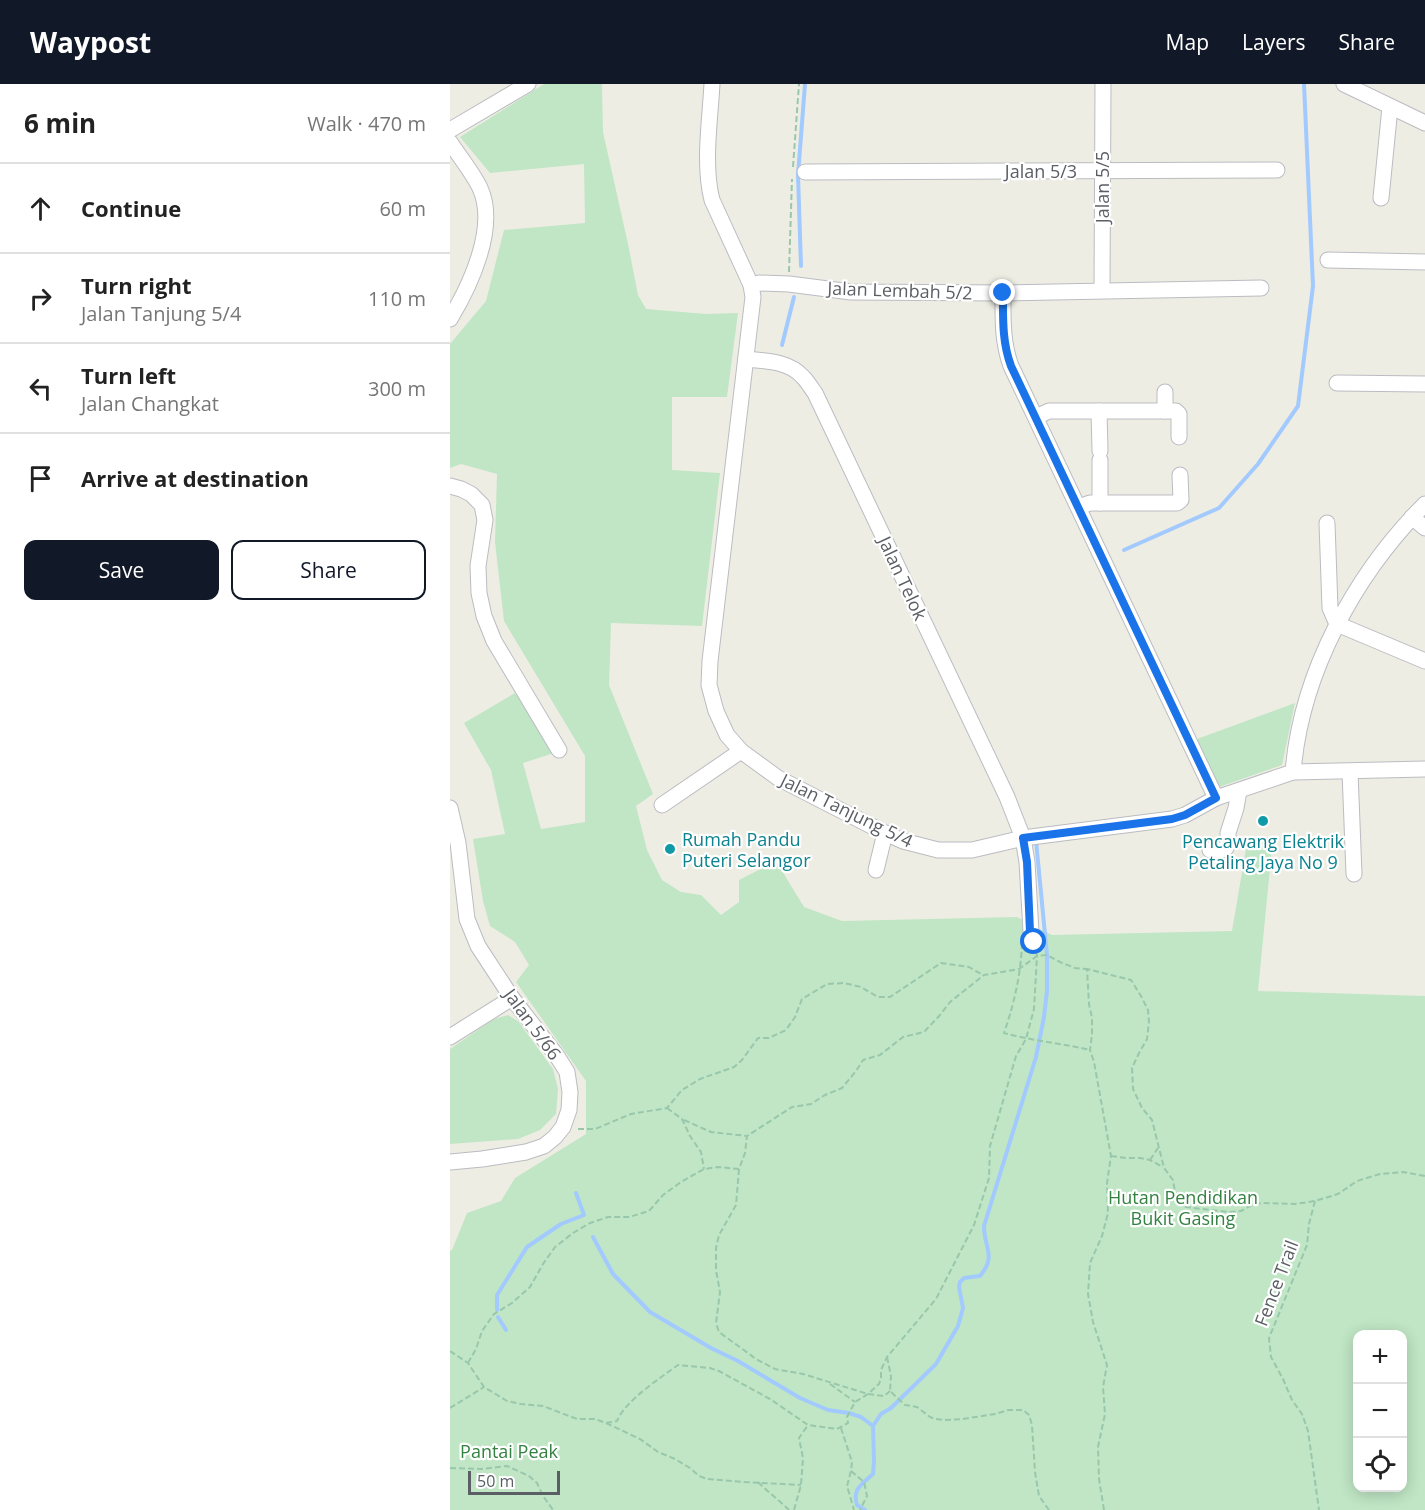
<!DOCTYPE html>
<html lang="en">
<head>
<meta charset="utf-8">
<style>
	:root { --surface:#fff; --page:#f2f2f2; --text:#222; --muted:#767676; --line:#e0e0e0; --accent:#111827 }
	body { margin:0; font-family:"Open Sans",sans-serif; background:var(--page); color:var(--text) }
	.controls { position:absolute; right:18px; bottom:18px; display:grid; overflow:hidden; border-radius:12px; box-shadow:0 3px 15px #0003 }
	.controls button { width:54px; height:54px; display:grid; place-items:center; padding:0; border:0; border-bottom:2px solid var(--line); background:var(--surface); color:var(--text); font:30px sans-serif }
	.scale { position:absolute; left:18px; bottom:15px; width:92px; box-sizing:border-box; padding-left:6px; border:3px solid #5b5e64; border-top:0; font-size:16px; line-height:21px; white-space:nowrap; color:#5b5e64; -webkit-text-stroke:4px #fff; paint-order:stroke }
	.stop { position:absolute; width:18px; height:18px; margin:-14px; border:4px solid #1a73e8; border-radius:50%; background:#fff }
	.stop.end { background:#1a73e8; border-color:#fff; box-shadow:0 2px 6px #0008 }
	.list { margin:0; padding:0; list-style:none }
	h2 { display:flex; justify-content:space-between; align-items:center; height:78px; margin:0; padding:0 24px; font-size:26px }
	h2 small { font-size:20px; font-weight:400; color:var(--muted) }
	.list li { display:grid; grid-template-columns:39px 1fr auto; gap:18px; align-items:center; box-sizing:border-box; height:90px; padding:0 24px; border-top:2px solid var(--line) }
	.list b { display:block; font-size:22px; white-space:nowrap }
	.list p { margin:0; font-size:20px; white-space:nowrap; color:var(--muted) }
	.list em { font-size:20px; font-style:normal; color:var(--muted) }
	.actions { display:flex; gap:12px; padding:18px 24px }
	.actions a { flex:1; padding:14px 0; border:2px solid var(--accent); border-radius:12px; text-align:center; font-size:21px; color:var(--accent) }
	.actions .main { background:var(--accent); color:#fff }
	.icon { flex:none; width:33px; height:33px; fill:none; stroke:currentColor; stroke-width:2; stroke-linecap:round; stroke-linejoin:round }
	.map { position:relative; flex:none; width:975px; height:1426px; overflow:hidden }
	header { display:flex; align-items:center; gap:36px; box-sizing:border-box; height:84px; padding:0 30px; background:var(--accent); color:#fff }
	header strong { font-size:28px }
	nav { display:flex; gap:33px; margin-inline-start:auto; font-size:21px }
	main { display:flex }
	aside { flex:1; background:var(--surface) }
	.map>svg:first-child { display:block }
	.green { fill:#c0e6c5; fill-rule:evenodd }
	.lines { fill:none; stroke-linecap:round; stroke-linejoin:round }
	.stream { stroke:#a2caff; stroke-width:4 }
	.minor-casing { stroke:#bbbcc2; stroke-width:17 }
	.path { stroke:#99c7ac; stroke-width:2; stroke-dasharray:6 3; stroke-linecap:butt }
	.minor { stroke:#fff; stroke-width:15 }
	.route { stroke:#1a73e8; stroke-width:8 }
	.culture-dot { fill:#0f9aa8; stroke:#fff; stroke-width:2 }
	.labels { text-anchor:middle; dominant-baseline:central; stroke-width:4.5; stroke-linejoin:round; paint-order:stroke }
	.street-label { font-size:18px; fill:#5b5e64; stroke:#fff }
	.culture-label { font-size:18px; fill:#0d838f; stroke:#fff; text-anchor:start }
	.park-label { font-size:18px; fill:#348242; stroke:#fff }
</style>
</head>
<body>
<header>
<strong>Waypost</strong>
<nav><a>Map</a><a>Layers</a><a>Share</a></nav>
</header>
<main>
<aside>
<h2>6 min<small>Walk · 470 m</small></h2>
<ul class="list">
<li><svg class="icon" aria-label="ahead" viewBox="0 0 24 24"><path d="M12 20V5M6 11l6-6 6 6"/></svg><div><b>Continue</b></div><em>60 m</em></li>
<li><svg class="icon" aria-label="right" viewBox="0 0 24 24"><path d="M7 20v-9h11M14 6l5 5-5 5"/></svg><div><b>Turn right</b><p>Jalan Tanjung 5/4</p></div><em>110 m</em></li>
<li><svg class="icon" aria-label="left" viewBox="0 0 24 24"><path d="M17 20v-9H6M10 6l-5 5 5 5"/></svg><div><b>Turn left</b><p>Jalan Changkat</p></div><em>300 m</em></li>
<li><svg class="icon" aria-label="arrive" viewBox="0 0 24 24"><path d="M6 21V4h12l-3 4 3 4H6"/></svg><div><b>Arrive at destination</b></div></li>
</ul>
<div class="actions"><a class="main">Save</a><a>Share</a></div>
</aside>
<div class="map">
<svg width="975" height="1426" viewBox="0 0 975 1426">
	<rect width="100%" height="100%" fill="#eeede3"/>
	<g class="green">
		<path d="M94,0H152L153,48L178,160L188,211L196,225L256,230L288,229L277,313H222V386L270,389L252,542L161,539L159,601L203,710L186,722L197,766L212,796L231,808L251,811L271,831L289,818V796L326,777L354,823L392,837L567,833L602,851L782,847L798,753H823L808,907L975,912V1426H0V1167L2,1166L17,1129L51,1117L65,1094L136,1050V997L66,898L79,881L65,858L40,842L33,817L23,755L55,750L41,686L14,639L65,609L104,669L73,679L91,745L135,738V672L54,537L45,458L47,390L11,380L0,384V260L36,217L54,146L135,139L134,80L40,89L10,53ZM908,1250H952V1404H908Z"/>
		<path d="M845,619L832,681L769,703L747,655Z"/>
		<path d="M58,931L68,937L103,985L108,1005L106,1030L90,1046L68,1055L0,1060V965L44,935Z"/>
	</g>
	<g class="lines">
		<g class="stream">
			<path d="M351,182L348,91L355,0"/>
			<path d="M332,261L344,213"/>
			<path d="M674,466L769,424L808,380L848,322L863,202L854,0"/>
			<path d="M143,1153L163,1190L200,1228L261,1264L288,1277L350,1314L378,1326L399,1329L411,1333L423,1342"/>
			<path d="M47,1226V1211L77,1163L111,1140L134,1131L126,1109"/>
			<path d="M48,1233L56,1246"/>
			<path d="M415,1426L407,1421C402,1405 412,1400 423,1390L424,1377L423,1342L431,1330L441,1324L486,1280L508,1242L513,1224L509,1203L510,1198L514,1194L530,1192C547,1171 534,1165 534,1142L586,973L594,933L597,907V871L586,757"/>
		</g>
		<g class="minor-casing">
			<g id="minor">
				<path d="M262,0C260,36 253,81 262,116L301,201L303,213L260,577L259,601L266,627L277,651L291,667L328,694L435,749L453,757L488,766H522L573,754L722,735L735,731L766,714L843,688L975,685"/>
				<path d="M894,0L975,39"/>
				<path d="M0,46L78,0"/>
				<path d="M0,58C9,72 23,89 30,104C48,143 20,202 0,235"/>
				<path d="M355,88L827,86"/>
				<path d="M931,114L940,23"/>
				<path d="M878,176L975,178"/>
				<path d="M301,201L309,199L339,200L401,208L553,209L811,204"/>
				<path d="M652,206L653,0"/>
				<path d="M553,209C553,234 552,258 561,282L766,714"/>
				<path d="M296,275C316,277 339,277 353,293C358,298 361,304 365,309L557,713L573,754L577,778L581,848"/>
				<path d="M887,299L975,300"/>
				<path d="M715,308V327"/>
				<path d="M649,327L650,367"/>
				<path d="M586,333L599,327H726L729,330V353"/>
				<path d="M650,376V419"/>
				<path d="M0,402L11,405L21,410L32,421L35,436L28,482L29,509L34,532L44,557L109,666"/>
				<path d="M629,423L640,419H727L731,416L730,391"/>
				<path d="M962,433L975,444"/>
				<path d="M877,439L880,524L887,540L975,577"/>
				<path d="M843,688C851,589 905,490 975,420"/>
				<path d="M900,688L904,790"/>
				<path d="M212,721L291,667"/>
				<path d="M0,724L8,759L17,835L28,862L62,914L107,972L117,988L120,1008L119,1026L113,1043L105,1053L94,1062L76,1068L32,1075L0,1078"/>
				<path d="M760,766H772L776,764L778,760V749L786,724L789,707"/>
				<path d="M426,786L435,749"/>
				<path d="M0,953L62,914"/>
			</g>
		</g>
		<g class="path">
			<path d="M343,83L349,0"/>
			<path d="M339,188L342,95"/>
			<path d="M572,859C571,890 564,920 554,949C583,957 611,959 640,966"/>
			<path d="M217,1024L232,1035L240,1052L251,1068L254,1085"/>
			<path d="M234,1036L261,1048L297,1052"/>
			<path d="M128,1045H145L181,1030L217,1024L232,1006L250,995L284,983L292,976L308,954H319L336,946L345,933L352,915L377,900L394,899L411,903L428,913H440L491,879L519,883L533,891"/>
			<path d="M661,1072L676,1074H690L700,1076L713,1083"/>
			<path d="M700,1076L708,1064"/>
			<path d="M289,1085L286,1121L269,1151L266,1164V1186L270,1208L266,1239L269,1248L306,1275L325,1285L353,1290L418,1310L434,1312L440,1307"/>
			<path d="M865,1117L859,1140L857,1161L819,1254L821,1273L833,1295L842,1316L852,1330L858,1347L869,1426"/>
			<path d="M0,1267L18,1279L34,1303L57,1317L71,1320L93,1322L127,1335H145L156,1339L190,1355L208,1368L225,1375L240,1384L249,1392L257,1395L295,1398L351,1401"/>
			<path d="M437,1273L441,1292L440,1307L455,1321L467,1323L480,1333L485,1335L495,1336L513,1335L545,1330L558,1326H573L579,1331L582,1341L585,1388L589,1412L599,1426"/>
			<path d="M18,1279L26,1265L32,1247L44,1230L62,1219L80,1203L93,1180L105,1163L123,1149L140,1139L158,1133H179L199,1127L213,1111L231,1098L254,1085L268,1083L289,1085L295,1069L297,1052L342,1023L361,1020L375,1011L392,1004L406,987L413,976L430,971L453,953L474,948L490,931L500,918L534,891L569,885L587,872L597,871L610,878L625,884L637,885"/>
			<path d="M380,1300L405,1318"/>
			<path d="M0,1324L34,1303"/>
			<path d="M156,1339L167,1337C175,1317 210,1294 228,1281L260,1284L269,1287L320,1315L358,1341L387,1345L398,1339L397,1333L405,1318L418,1310L429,1300L431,1294V1286L437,1273L486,1215L524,1141L539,1094L540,1062L566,972L576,955L584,925L587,872L584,860"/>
			<path d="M391,1344L402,1378L401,1387L397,1402L404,1426"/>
			<path d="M0,1384L31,1385L57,1382L79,1392L87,1399L93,1412L103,1426"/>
			<path d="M401,1387L414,1398L417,1412L410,1426"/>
			<path d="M308,1398C318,1408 329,1416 339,1426"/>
			<path d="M344,1426L351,1401L353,1374L349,1354L358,1341"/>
			<path d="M654,1426L649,1395L648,1363L655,1330L653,1303L657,1281L643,1238L638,1210L640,1179L652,1152L658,1129L657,1099L661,1072L644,978L640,966L642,951V934L639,920L637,885L681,896L691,912L698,926L699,938L697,955L689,969L682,984L683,1005L692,1024L702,1036L714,1084L723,1096L726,1114L736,1123L778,1128L791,1127L804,1120L812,1119L845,1120L865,1117L888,1110L907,1097L930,1090L953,1088L975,1092"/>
		</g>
		<use href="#minor" class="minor"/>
	</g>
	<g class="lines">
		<path class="route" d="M553,209C553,234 552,258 561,282L766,714L735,731L722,735L573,754L577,778L580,848L584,858"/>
	</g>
	<g class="culture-dot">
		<circle cx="813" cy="737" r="6"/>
		<circle cx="220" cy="765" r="6"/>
	</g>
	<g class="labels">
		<g class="street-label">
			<text x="591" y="87">Jalan 5/3</text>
			<text transform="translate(652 103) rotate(-90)">Jalan 5/5</text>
			<text transform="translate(450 206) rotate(2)">Jalan Lembah 5/2</text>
			<text transform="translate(453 494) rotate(65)">Jalan Telok</text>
			<text transform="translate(397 726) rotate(26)">Jalan Tanjung 5/4</text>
			<text transform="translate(83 940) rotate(54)">Jalan 5/66</text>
			<text transform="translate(826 1199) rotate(-69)">Fence Trail</text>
		</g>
		<g class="culture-label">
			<text x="232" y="755">Rumah Pandu<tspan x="232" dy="21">Puteri Selangor</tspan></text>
			<text x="813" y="757" text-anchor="middle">Pencawang Elektrik<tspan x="813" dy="21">Petaling Jaya No 9</tspan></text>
		</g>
		<g class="park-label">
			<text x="733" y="1113">Hutan Pendidikan<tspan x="733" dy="21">Bukit Gasing</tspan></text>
			<text x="59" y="1367">Pantai Peak</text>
		</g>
	</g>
</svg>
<div class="controls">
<button>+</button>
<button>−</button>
<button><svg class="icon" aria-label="locate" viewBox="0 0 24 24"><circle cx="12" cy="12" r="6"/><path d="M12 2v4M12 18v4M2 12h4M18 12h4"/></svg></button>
</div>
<div class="scale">50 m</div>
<div class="stop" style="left:584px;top:858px"></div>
<div class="stop end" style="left:553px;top:209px"></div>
</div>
</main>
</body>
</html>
